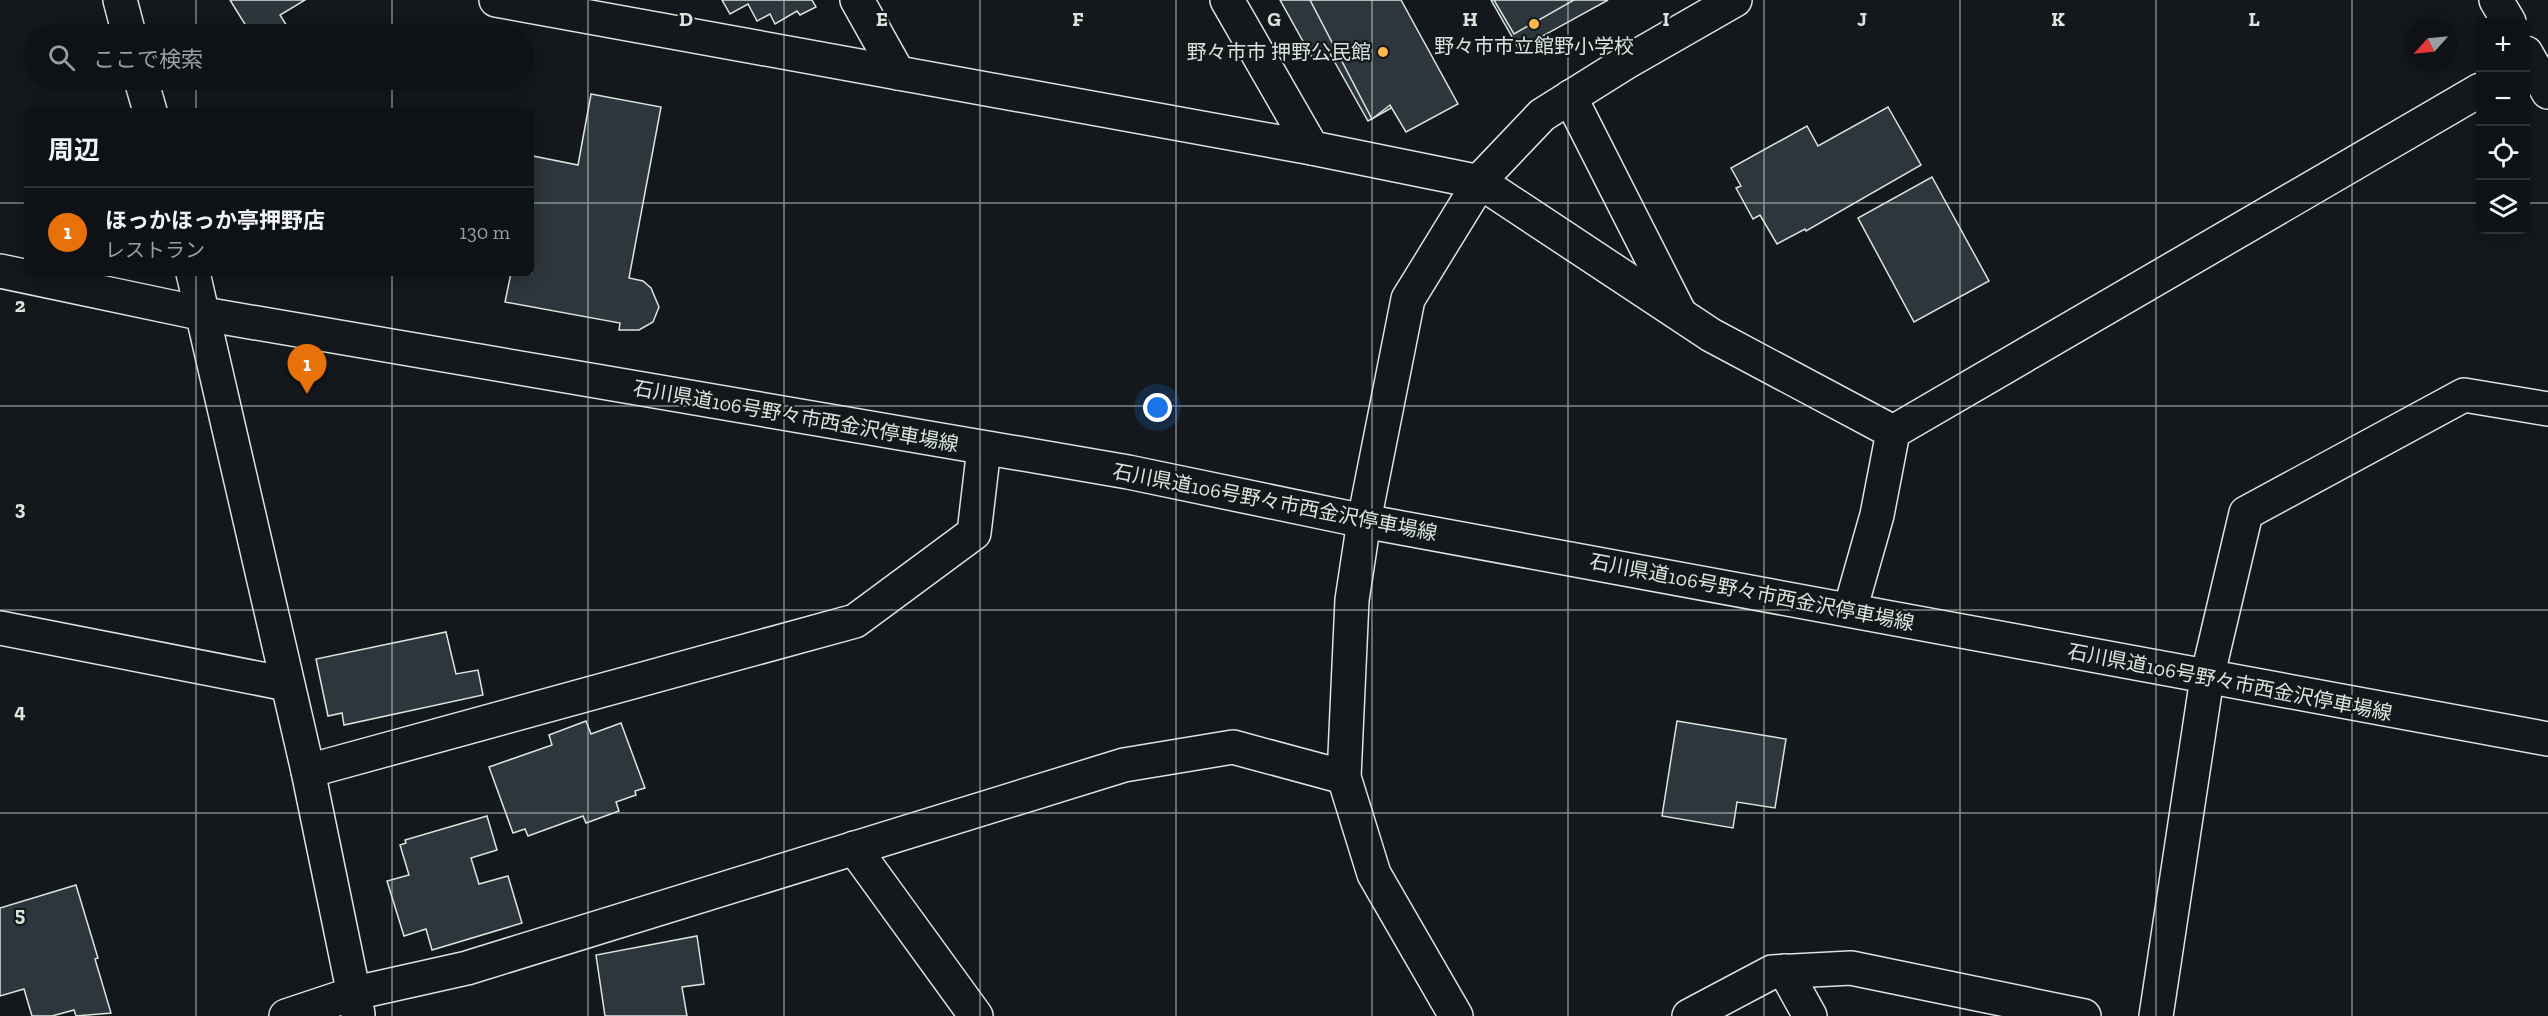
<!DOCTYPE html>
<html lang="ja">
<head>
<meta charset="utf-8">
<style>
	:root { --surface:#0f1215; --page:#181b1e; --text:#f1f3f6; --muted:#9b9ea0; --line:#2f3234; --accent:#0b8043 }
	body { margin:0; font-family:"Zilla Slab","Noto Sans JP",serif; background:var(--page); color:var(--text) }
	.controls { position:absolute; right:18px; top:18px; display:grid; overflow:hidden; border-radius:9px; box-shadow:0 3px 15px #0003 }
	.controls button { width:54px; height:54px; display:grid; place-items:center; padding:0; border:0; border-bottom:2px solid var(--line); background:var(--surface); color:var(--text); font:30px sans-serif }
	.compass { position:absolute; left:2404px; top:18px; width:54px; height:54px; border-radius:50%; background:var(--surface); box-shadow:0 3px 15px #0003; rotate:243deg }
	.you { position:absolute; left:1158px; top:408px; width:21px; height:21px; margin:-15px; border:4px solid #fff; border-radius:50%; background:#1a73e8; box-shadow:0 0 0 9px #1a73e833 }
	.badge { display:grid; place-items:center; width:39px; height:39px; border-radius:50%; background:var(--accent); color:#fff; font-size:20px; font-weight:700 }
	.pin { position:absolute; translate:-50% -50px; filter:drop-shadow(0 2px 3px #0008) }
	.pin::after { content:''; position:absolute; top:32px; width:21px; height:18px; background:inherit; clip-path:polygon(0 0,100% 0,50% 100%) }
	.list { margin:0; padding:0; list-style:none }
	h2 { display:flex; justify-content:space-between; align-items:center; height:78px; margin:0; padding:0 24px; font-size:26px }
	h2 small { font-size:20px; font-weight:400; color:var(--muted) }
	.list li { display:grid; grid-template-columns:39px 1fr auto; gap:18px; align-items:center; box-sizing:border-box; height:90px; padding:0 24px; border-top:2px solid var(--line) }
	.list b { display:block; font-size:22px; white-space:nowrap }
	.list p { margin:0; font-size:20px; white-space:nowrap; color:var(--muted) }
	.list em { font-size:20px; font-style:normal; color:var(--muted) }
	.icon { flex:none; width:33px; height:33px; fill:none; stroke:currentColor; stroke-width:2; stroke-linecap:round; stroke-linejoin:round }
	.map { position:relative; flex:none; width:2548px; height:1016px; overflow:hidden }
	.search { position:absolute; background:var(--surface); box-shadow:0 3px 15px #0003; left:24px; top:24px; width:510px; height:66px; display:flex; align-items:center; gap:15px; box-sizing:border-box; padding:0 21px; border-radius:33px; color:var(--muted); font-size:22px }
	.panel { position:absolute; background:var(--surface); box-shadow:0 3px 15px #0003; left:24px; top:108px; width:510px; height:168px; border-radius:9px }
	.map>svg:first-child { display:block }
	.building { fill:#2c363c; stroke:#d8e6dc; stroke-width:1.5 }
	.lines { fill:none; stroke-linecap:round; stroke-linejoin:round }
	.minor-casing { stroke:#d8e6dc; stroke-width:36 }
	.tertiary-casing { stroke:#d8e6dc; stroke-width:36 }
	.secondary-casing { stroke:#d8e6dc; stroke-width:36 }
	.minor { stroke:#14181c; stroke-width:33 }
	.tertiary { stroke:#14181c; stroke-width:33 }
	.secondary { stroke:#14181c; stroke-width:33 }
	.grid { fill:none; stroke:#d8e6dc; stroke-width:1.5; stroke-opacity:0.55 }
	.poi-dot { fill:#ffb74d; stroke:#14181c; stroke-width:2 }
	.labels { text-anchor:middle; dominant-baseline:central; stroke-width:4.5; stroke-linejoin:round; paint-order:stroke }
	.poi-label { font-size:20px; fill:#d8e6dc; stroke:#14181c }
	.street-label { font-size:20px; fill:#d8e6dc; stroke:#14181c }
	.grid-label { font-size:20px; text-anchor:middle; font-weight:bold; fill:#d8e6dc; stroke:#14181c; stroke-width:4.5; stroke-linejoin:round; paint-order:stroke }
</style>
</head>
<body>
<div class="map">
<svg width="2548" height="1016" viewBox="0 0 2548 1016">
	<rect width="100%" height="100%" fill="#14181c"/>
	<g class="building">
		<path d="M230,0H305L280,15L290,31L284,34H251Z"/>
		<path d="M722,0H812L816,7L800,15L797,11L775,24L770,14L757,21L748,4L730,14Z"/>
		<path d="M1280,0H1398L1441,75L1437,78L1448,98L1403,123L1393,107L1368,121L1329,52L1314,61Z"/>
		<path d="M1310,0H1401L1458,104L1406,132L1390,105L1372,119Z"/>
		<path d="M1491,0H1608L1519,49Z"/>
		<path d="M1494,0H1574L1514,34Z"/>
		<path d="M591,94L661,107L629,278L643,281L651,288L659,307L653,322L639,330H619L620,323L505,302L511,273H531L533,156L578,165Z"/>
		<path d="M1888,107L1921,165L1806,231L1805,229L1777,244L1760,215L1753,219L1736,188L1741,186L1731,168L1807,126L1818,146Z"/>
		<path d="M1932,177L1989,281L1914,322L1858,218Z"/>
		<path d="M446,632L456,674L478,670L483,695L344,725L342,713L328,716L316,659Z"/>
		<path d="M586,721L591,734L621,723L645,788L635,791L636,795L616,802L619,811L586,823L583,816L528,836L525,829L513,833L489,767L552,745L549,735Z"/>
		<path d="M1677,721L1786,739L1775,808L1737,802L1733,828L1662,816Z"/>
		<path d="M487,816L497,850L471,858L479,884L508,876L522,923L432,950L426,929L404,936L387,881L409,875L400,845L406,843L405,840Z"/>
		<path d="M76,885L98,958L95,959L111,1013L76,1016L74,1010L52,1016H32L24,989L0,996V908Z"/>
		<path d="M697,936L704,984L682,987L687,1016H605L596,955Z"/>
	</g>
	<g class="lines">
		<g class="minor-casing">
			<g id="minor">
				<path d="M120,0L129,34"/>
				<path d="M496,0L1312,148"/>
				<path d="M857,0L898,73"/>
				<path d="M1227,0L1312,148L1480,182L1711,335L1893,432"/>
				<path d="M2496,0L2509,22"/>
				<path d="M2526,53L2548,92"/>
				<path d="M141,80L150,111"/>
				<path d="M1570,97L1679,312"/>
				<path d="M193,273L308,771L358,1014"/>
				<path d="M1850,610L1877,515L1893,432L2480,90"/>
				<path d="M0,628L287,684"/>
				<path d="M308,771L855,621L974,533L984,448"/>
				<path d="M854,848L976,1016"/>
				<path d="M1785,971L1810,1016"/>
				<path d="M286,1016L355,993L467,968L1124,765L1233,747L1344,777"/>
				<path d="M1689,1016L1772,972L1851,968L2084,1016"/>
				<path d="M2156,1016L2207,678L2246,513L2464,395L2548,409"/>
			</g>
		</g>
		<g class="tertiary-casing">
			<path id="tertiary" d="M1456,1016L1374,874L1344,777L1352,600L1364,521L1408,299L1483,177L1542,115L1625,63L1735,0"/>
		</g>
		<g class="secondary-casing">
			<path id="secondary" d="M0,271L204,314L1128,472L1364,521L2548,739"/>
		</g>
		<use href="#minor" class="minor"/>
		<use href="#tertiary" class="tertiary"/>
		<use href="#secondary" class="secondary"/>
	</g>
	<path class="grid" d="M196,0V34M392,0V34M588,0V1016M784,0V1016M980,0V1016M1176,0V1016M1372,0V1016M1568,0V1016M1764,0V1016M1960,0V1016M2156,0V1016M2352,0V1016M196,80V111M392,80V111M0,203H27M531,203H2480M2526,203H2548M196,273V1016M392,273V1016M0,406H2548M0,610H2548M0,813H2548"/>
	<g class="poi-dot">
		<circle cx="1534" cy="24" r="6"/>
		<circle cx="1383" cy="52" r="6"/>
	</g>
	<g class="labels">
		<g class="poi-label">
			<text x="1534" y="46">野々市市立館野小学校</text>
			<text x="1371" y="52" text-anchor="end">野々市市 押野公民館</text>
		</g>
		<g class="street-label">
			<text transform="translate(796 416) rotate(10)">石川県道106号野々市西金沢停車場線</text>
			<text transform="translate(1275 502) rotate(11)">石川県道106号野々市西金沢停車場線</text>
			<text transform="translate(1752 592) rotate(11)">石川県道106号野々市西金沢停車場線</text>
			<text transform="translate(2230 682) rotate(11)">石川県道106号野々市西金沢停車場線</text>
		</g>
	</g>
	<g class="grid-label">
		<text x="686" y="26">D</text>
		<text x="882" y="26">E</text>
		<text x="1078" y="26">F</text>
		<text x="1274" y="26">G</text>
		<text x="1470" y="26">H</text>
		<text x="1666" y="26">I</text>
		<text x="1862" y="26">J</text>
		<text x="2058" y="26">K</text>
		<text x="2254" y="26">L</text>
		<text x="20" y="312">2</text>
		<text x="20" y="515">3</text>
		<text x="20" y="718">4</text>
		<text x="20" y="921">5</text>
	</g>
</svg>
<div class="controls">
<button>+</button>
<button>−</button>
<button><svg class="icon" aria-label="locate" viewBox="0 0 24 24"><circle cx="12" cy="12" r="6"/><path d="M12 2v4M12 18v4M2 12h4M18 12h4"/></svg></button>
<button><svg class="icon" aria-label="layers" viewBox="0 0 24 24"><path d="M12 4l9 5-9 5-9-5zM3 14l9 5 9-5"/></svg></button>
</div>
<svg class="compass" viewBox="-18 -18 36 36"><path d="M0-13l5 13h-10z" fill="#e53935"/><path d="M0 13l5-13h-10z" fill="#9b9ea0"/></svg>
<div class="you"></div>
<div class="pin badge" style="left:307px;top:394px;background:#e8710a">1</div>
<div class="search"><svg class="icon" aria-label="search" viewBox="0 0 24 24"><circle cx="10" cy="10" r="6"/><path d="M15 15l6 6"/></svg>ここで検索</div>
<section class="panel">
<h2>周辺<small></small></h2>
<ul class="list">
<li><span class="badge" style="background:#e8710a">1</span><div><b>ほっかほっか亭押野店</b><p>レストラン</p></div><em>130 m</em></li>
</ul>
</section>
</div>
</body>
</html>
